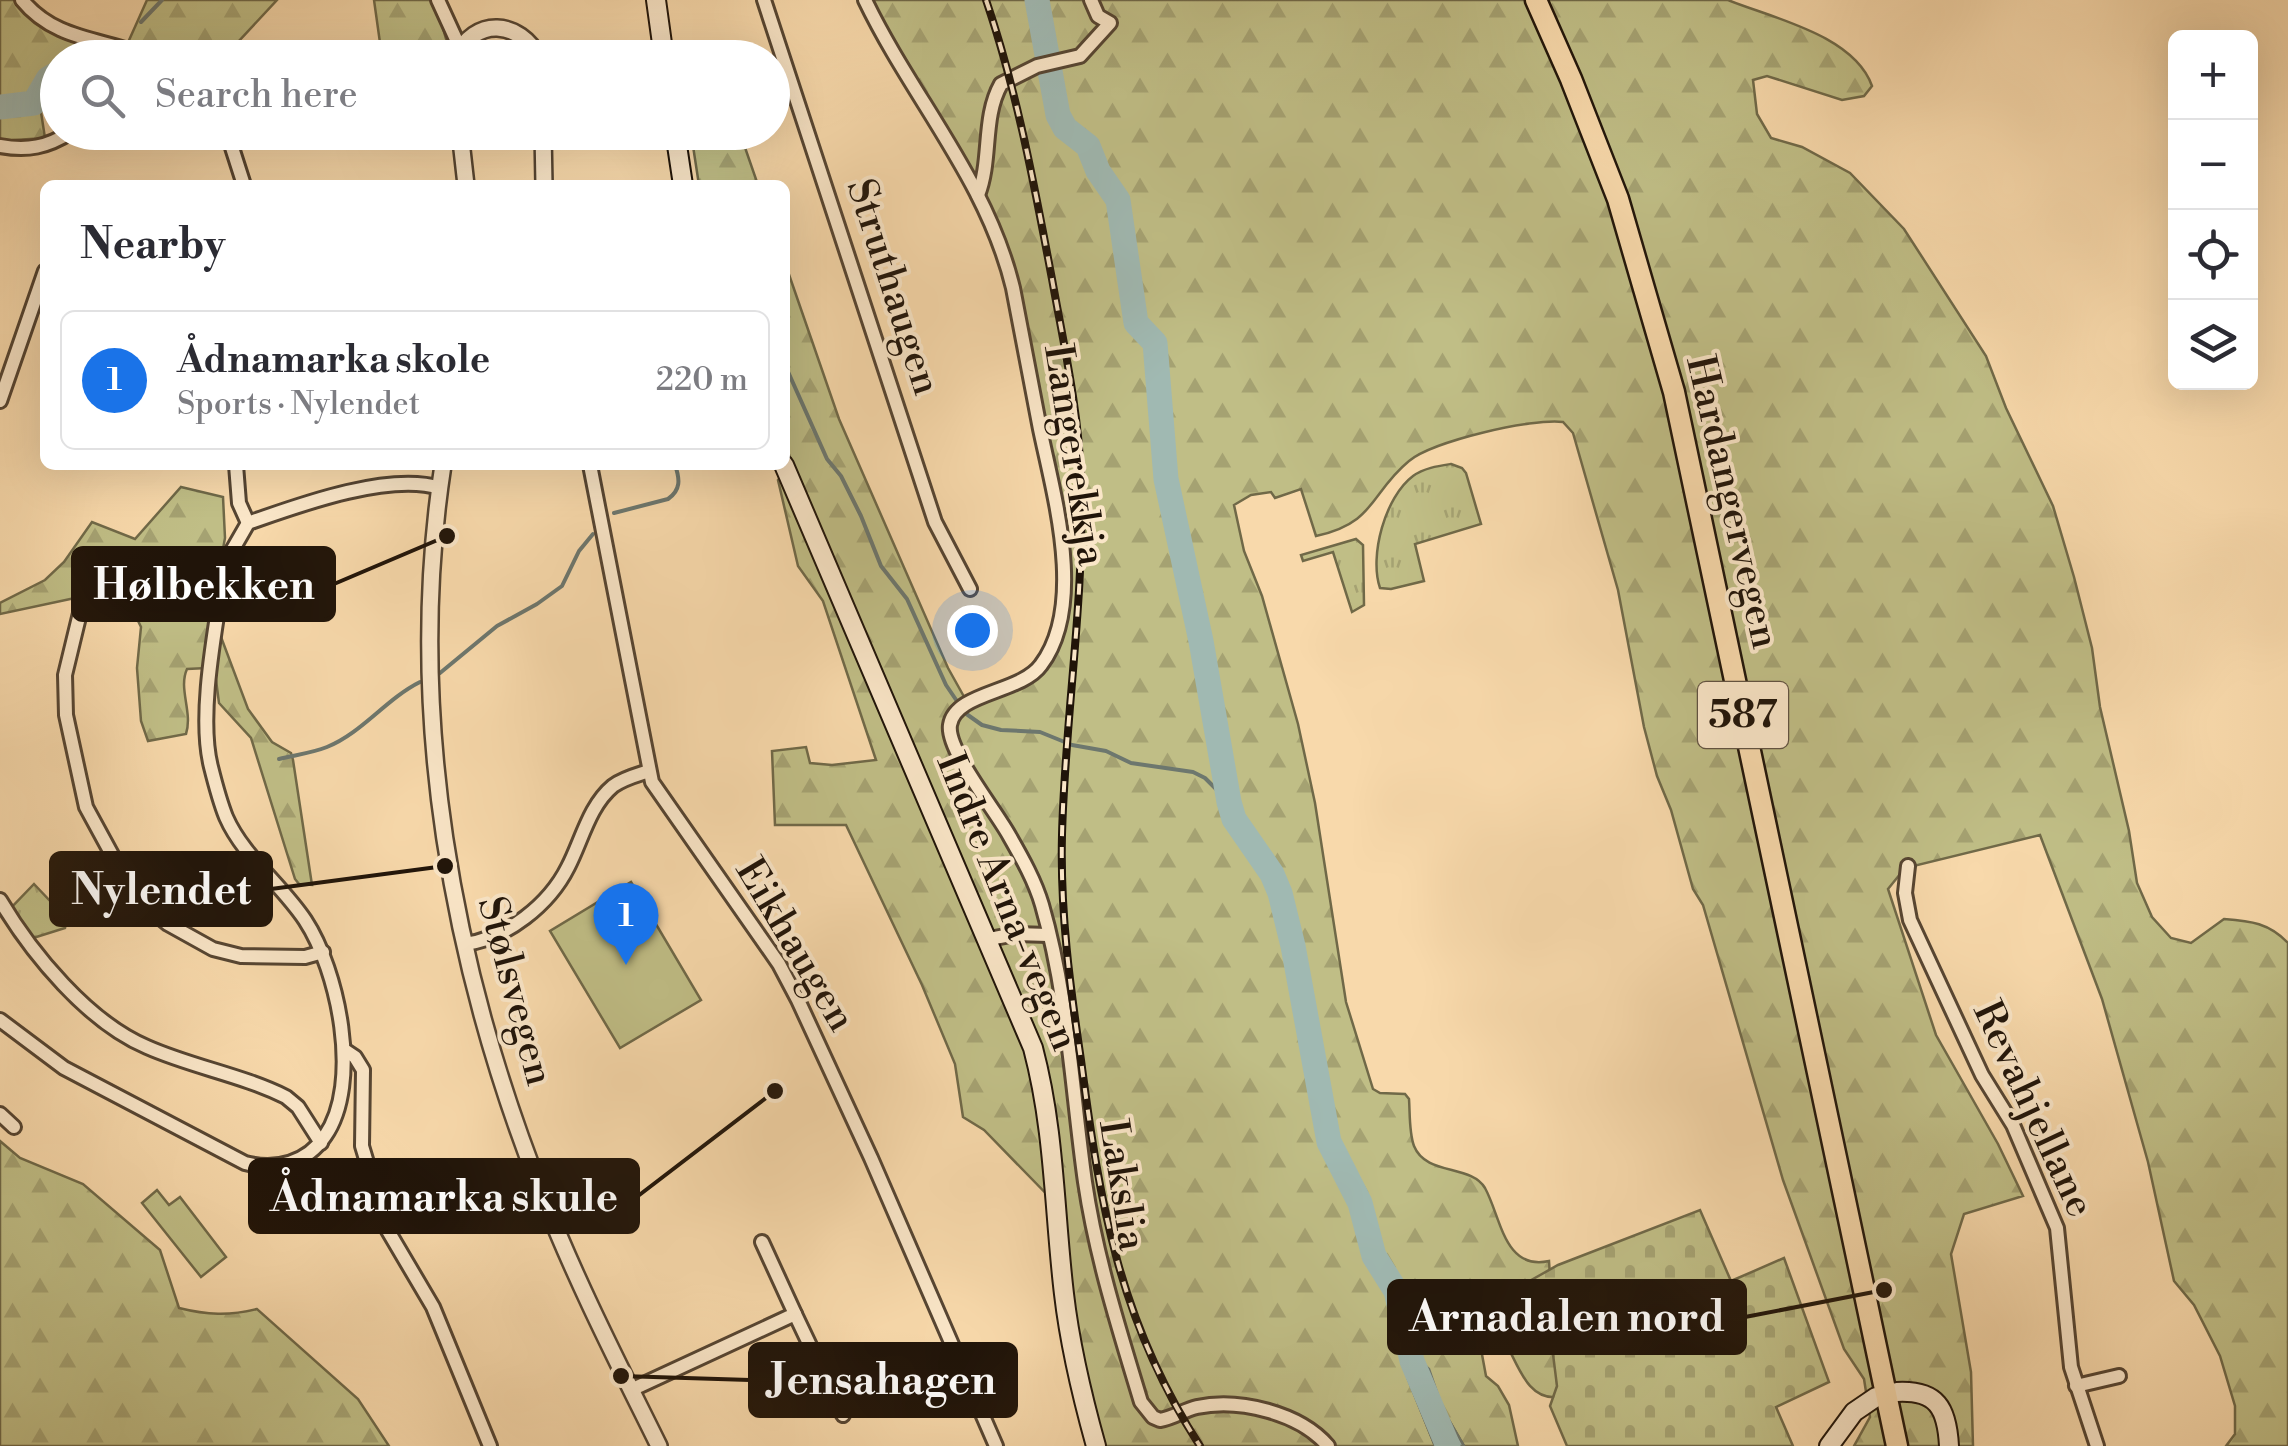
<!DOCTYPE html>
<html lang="en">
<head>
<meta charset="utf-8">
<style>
	:root { --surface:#fff; --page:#f7f7f7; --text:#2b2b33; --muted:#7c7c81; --line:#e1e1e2; --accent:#1a73e8 }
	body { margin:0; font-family:"Libre Bodoni",serif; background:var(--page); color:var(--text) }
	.controls { position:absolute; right:30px; top:30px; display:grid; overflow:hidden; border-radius:15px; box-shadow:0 10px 40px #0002 }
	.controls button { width:90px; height:90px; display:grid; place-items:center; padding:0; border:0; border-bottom:2px solid var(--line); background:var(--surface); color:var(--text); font:50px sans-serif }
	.you { position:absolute; left:972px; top:630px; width:35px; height:35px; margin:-25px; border:8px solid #fff; border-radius:50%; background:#1a73e8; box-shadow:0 0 0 15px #1a73e833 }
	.badge { display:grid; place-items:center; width:65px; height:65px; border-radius:50%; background:var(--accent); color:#fff; font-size:32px; font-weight:700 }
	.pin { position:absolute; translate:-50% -82px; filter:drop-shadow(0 2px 5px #0008) }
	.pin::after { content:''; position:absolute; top:52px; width:35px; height:30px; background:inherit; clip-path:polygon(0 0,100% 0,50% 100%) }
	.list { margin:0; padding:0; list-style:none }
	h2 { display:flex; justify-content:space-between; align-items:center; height:130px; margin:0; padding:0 40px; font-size:42px }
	h2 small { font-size:32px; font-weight:400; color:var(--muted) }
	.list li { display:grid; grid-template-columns:65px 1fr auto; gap:30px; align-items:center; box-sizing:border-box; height:140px; margin:0 20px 20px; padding:0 20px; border:2px solid var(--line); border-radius:15px }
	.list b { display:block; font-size:38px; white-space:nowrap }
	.list p { margin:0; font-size:32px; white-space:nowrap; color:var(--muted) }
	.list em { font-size:32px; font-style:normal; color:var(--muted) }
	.icon { flex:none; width:55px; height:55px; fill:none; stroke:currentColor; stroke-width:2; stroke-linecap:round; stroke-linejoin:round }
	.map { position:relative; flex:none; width:2288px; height:1446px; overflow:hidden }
	.search { position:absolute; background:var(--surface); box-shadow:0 10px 40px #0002; left:40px; top:40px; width:750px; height:110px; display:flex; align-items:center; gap:25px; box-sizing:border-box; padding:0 35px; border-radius:55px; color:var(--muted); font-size:38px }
	.panel { position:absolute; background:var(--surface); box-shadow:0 10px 40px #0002; left:40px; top:180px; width:750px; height:290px; border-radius:15px }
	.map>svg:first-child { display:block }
	.grass { fill:url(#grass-tufts); stroke:#706948; stroke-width:2.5 }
	.forest { fill:url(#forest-firs); stroke:#706948; stroke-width:2.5 }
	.cemetery { fill:url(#cemetery-stones); stroke:#706948; stroke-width:2.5 }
	.garden { fill:#c0be86; stroke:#706948; stroke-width:2.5 }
	.water { fill:#a0b9b2; stroke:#6d776e; stroke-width:2.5 }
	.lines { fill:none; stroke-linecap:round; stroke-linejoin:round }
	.stream { stroke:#6d776e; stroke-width:4 }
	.river { stroke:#a0b9b2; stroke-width:25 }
	.minor-casing { stroke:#564532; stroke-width:18 }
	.tertiary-casing { stroke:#564532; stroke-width:20 }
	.secondary-casing { stroke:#201409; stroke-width:22 }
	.primary-casing { stroke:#201409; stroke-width:25 }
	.minor { stroke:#fae6c8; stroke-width:12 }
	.tertiary { stroke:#fae6c8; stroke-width:15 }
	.secondary { stroke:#fae6c8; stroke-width:18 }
	.primary { stroke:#f8d9ab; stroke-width:20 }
	.rail-casing { stroke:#201409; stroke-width:8 }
	.rail { stroke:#fae6c8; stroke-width:4; stroke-dasharray:11; stroke-linecap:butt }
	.labels { text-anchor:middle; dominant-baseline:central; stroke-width:8; stroke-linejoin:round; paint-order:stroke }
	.shield { fill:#fae6c8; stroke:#615342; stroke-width:2.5 }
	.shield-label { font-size:38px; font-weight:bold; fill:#201409 }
	.street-label { font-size:40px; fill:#201409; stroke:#fae6c8 }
	.leader { fill:none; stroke:#201409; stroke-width:4 }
	.callout-dot { fill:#201409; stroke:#fae6c8; stroke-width:4 }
	.callout { fill:#201409; stroke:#201409; stroke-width:4 }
	.callout-label { font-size:42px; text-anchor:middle; font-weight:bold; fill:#fff }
</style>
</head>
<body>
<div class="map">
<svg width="2288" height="1446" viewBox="0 0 2288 1446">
	<defs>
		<pattern id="grass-tufts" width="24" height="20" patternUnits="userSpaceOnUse" patternTransform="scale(2.5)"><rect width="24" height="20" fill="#c0be86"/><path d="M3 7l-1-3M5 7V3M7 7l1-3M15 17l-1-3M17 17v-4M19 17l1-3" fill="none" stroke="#a5a272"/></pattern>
		<pattern id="forest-firs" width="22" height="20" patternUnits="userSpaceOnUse" patternTransform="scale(2.5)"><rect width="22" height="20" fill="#c0be86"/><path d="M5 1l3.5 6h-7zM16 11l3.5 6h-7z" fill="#a5a272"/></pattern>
		<pattern id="cemetery-stones" width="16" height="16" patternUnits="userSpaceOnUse" patternTransform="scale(2.5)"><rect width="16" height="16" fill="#c0be86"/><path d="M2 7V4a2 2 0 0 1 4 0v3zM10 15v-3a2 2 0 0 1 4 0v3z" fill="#a5a272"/></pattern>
	</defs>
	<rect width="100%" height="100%" fill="#f8d9ab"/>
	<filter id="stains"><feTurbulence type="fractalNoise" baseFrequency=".002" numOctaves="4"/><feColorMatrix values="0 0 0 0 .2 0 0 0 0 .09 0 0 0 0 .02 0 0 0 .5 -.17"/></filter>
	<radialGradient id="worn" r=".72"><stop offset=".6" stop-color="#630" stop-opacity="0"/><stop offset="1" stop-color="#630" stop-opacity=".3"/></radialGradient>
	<g class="grass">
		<path d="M1451,464L1462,468L1466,473L1481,524L1415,544L1424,581L1391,589L1380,588C1369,556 1385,497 1413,476C1424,468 1438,466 1451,464Z"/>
		<path d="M1356,539L1363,545L1364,605L1352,612L1333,552L1303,561L1301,555Z"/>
		<path d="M34,884L67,919L65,928L30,939L10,909Z"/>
	</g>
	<g class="forest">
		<path d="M0,0H22L40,19L126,47L147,0H277L224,57L58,58L57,93L41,112L45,138L0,141Z"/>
		<path d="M374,0H435L450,53L447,57H382Z"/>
		<path d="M865,0H1728C1772,18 1854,35 1872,86L1864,96L1842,100L1767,76L1753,80L1757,114L1771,138L1802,147L1850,173L1904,229L1986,356L2006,408L2053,506L2074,577L2092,648L2100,707L2129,831L2137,883L2152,917L2171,938L2191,943L2224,919C2251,921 2269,923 2288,943V1446H2226L2235,1434V1406L2220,1356L2194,1305L2174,1281L2148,1162L2102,999L2040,835L1905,868L1888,889L1936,1035L1998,1144L2023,1196L1964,1214L1951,1254L1971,1372L1973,1446H1854L1870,1417L1864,1379L1844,1349L1783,1180L1703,905L1693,889L1671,810L1657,776L1644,727L1618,590L1573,433L1563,422C1532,418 1433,441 1409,461C1370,493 1376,523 1316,536L1301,489L1275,498L1271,492L1251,495L1234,505L1244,551L1262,596L1298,724L1315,803L1346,1002L1373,1089L1380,1093L1405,1094L1409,1099C1410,1113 1409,1133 1414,1146C1426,1176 1471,1164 1485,1188C1501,1217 1504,1271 1549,1261L1558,1397C1525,1401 1517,1359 1502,1337L1489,1339L1481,1349L1486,1376L1498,1386L1509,1405L1518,1446H1464L1443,1410L1428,1369L1408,1379L1435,1446H1104L1079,1346L1064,1212L984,1130L963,1117L955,1064L922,985L846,825H775L772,751L806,747L810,763L832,765L876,760L823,601L798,566L778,480L792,463L785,443V263L839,419L948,668L967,702L1011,687L1051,651L1063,564L1006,260Z"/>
		<path d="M691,133H740L758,185H699Z"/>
		<path d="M181,487L223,497L225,538L210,620L218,629L248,709L272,742L291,753L293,760L312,885L299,884L295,879L251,738L219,703L216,680L207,668L187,669C178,689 193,712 186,734L148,741L141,721L137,668L141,627L122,588L0,614V603L45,580L64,562L92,522L135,539Z"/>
		<path d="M0,1141L20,1158L83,1184L160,1250L179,1308C207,1315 229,1316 257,1309L358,1399L389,1446H0Z"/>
	</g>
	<path class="cemetery" d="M1700,1210L1731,1281L1784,1258L1829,1382L1776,1407L1793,1446H1567L1550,1406L1557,1386L1549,1322L1529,1310L1523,1301L1526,1283L1558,1265Z"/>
	<g class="garden">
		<path d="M631,882L701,1000L620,1048L550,931Z"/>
		<path d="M157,1190L169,1205L180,1197L226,1257L201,1277L142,1203Z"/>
	</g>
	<path class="water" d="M1419,1360L1429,1369L1443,1410L1464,1446H1435L1408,1379L1406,1364Z"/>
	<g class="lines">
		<g class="stream">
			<path d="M141,22L162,0"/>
			<path d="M785,365L827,459L841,476L861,516L881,566L907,599L946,685L965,713L982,725L1001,730L1040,732L1072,745L1106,751L1131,763L1193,772L1205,778L1229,802"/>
			<path d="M614,513L668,499C681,490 680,479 675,465"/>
			<path d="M440,673L497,626L537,604L562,586L579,551L593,534"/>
			<path d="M279,759C295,755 312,753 327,747C362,733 386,699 420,682"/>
		</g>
		<g class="river">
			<path d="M1037,0L1058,115L1065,128L1088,146L1098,171L1118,200L1136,323L1155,343L1166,479L1201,641L1229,802L1234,819L1272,874L1280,893L1293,946L1329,1142L1360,1203L1374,1256L1396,1291L1412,1361L1448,1446"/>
			<path d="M0,107L34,103L48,79L58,73"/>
		</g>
		<g class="minor-casing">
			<g id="minor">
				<path d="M22,0C56,42 105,38 151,58"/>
				<path d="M438,0L460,48"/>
				<path d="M764,0L935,522L970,589"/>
				<path d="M865,0C912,98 987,180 1013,288C1022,335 1031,382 1040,429C1054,496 1086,605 1041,665C1021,693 955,692 950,725C946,750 997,812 1010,837C1022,858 1035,881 1042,905C1068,995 1072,1090 1085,1182C1096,1257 1119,1329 1141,1402L1153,1417L1160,1420C1173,1418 1184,1410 1197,1407C1239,1398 1300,1413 1328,1446"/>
				<path d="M227,132L244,185"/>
				<path d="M0,146C28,151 47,147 71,132"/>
				<path d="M978,195C992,159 982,118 1001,84L1037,66L1080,56L1110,23L1098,16L1091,0"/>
				<path d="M0,401L45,271"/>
				<path d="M236,465L239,503L248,523"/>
				<path d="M590,465L652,782L779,964L798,1000L871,1158L996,1446"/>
				<path d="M80,613L65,675L66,715L86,807L123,875L146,906L168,924L213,949L241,956L305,957L323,952"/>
				<path d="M1908,866L1905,893L1910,920L1982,1075L2013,1125L2057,1228L2071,1367L2097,1446"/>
				<path d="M0,900C32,954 88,1022 147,1047C192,1067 242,1075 286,1097L298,1107L321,1143"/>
				<path d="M989,939L1016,934L1048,935"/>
				<path d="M465,944C507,938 549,905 568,867C582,840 589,806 613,786C624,778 637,775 649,771"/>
				<path d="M0,1020L64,1068L245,1163C276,1171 307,1163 325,1136C362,1083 338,970 305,920C281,884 243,856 226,817C220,802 215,783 211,767C198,716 215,631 223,578L229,556L248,523C299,505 389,472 440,488"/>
				<path d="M346,1051L355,1057L363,1070L362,1146L387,1229L433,1307L490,1446"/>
				<path d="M0,1114L14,1127"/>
				<path d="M795,1314L843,1415"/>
				<path d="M2076,1386L2119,1376"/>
				<path d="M633,1389L795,1314L762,1242"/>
			</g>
		</g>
		<g class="tertiary-casing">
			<g id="tertiary">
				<path d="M456,58C474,16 520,20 539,58"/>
				<path d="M460,132L466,185"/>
				<path d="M543,132L544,185"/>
				<path d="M443,465C405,711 452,969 544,1199C577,1283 619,1365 659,1446"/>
			</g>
		</g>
		<g class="secondary-casing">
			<g id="secondary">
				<path d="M656,0L664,58"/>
				<path d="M675,132L683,185"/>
				<path d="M784,465L1033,1048C1055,1131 1054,1210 1064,1294C1070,1346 1082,1396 1096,1446"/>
				<path d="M1897,1392C1937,1390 1947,1408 1949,1446"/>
				<path d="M1829,1446L1854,1412L1876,1397"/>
			</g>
		</g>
		<g class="primary-casing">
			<path id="primary" d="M1536,0L1571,79L1618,199L1674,392L1897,1446"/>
		</g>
		<use href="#minor" class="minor"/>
		<use href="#tertiary" class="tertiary"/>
		<use href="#secondary" class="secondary"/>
		<use href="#primary" class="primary"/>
		<g class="rail-casing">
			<path id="rail" d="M986,0C1017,91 1034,184 1052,279C1064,346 1079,412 1081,480C1085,598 1065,717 1062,835C1060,911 1070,986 1081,1060C1100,1205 1119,1321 1200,1446"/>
		</g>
		<use href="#rail" class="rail"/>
	</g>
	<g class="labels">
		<rect class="shield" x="1698" y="682" width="90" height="66" rx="8"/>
		<g class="shield-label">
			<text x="1743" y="715">587</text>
		</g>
		<g class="street-label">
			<text transform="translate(893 287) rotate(72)">Struthaugen</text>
			<text transform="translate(1074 455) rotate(81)">Langerekkja</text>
			<text transform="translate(1732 502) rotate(77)">Hardangervegen</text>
			<text transform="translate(1007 902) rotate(68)">Indre Arna-vegen</text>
			<text transform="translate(795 945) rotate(59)">Eikhaugen</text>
			<text transform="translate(515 991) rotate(75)">Stølsvegen</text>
			<text transform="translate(2033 1109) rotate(65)">Revahjellane</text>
			<text transform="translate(1122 1185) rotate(81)">Lakslia</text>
		</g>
	</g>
	<path class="leader" d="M447 536L334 584M445 866L271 889M775 1091L638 1196M1884 1290L1745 1317M621 1376L750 1380"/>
	<g class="callout-dot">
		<circle cx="447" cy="536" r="10"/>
		<circle cx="445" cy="866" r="10"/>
		<circle cx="775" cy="1091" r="10"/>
		<circle cx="1884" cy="1290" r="10"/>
		<circle cx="621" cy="1376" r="10"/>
	</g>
	<g class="callout">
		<rect x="73" y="548" width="261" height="72" rx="10"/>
		<rect x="51" y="853" width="220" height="72" rx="10"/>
		<rect x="250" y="1160" width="388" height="72" rx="10"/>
		<rect x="1389" y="1281" width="356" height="72" rx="10"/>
		<rect x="750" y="1344" width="266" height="72" rx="10"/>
	</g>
	<g class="callout-label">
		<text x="204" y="599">Hølbekken</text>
		<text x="161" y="904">Nylendet</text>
		<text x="444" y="1211">Ådnamarka skule</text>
		<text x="1567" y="1331">Arnadalen nord</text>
		<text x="883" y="1394">Jensahagen</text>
	</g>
	<rect width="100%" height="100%" filter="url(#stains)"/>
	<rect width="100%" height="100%" fill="url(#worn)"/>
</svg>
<div class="controls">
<button>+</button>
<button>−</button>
<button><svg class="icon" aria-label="locate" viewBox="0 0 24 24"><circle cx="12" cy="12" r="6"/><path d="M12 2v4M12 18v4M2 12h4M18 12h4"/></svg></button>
<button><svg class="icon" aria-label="layers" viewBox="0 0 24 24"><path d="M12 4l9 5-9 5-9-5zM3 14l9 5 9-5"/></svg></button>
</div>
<div class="you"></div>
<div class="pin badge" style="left:626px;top:965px">1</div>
<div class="search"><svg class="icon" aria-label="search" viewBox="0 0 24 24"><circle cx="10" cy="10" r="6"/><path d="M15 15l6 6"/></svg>Search here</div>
<section class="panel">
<h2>Nearby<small></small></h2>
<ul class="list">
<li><span class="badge">1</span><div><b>Ådnamarka skole</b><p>Sports · Nylendet</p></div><em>220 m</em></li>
</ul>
</section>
</div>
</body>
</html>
